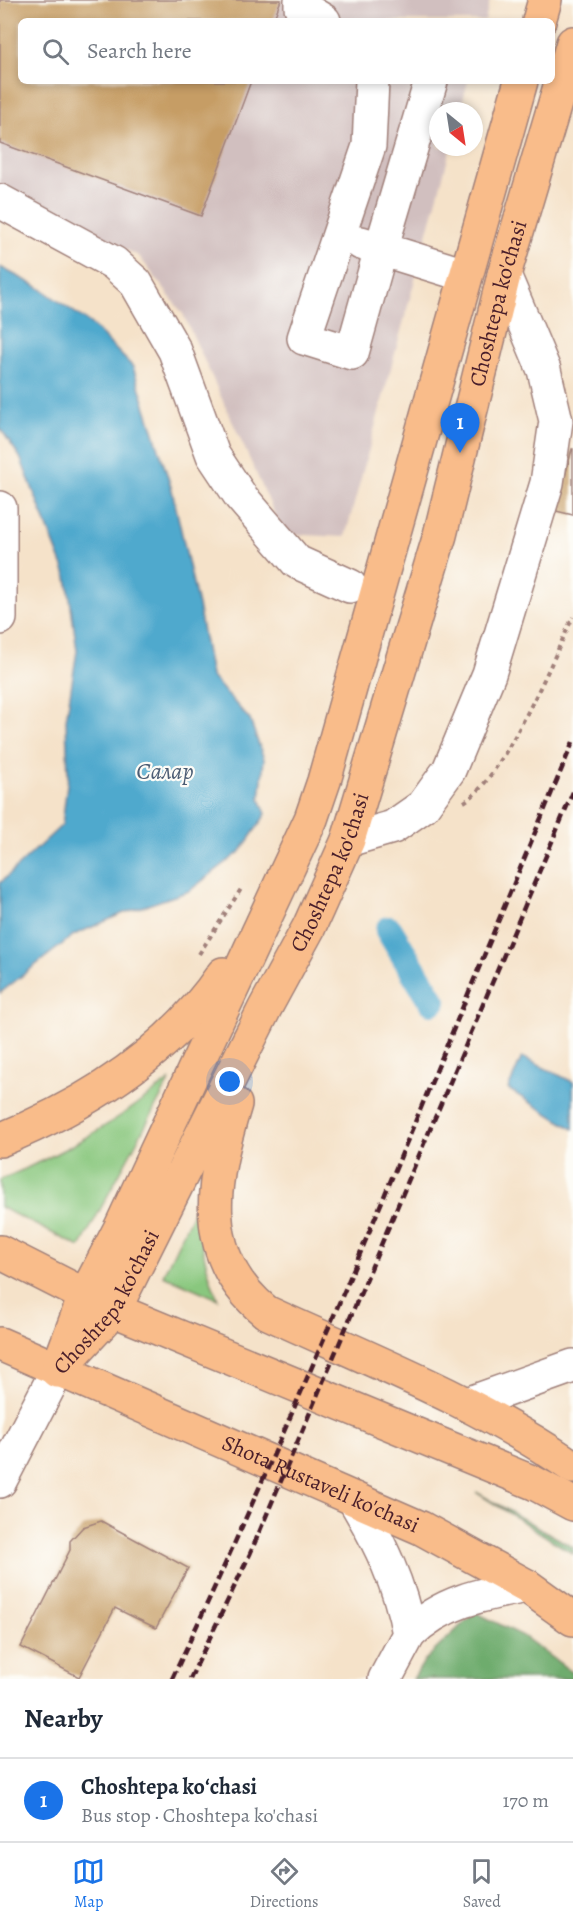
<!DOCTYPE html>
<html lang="en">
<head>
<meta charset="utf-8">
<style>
	:root { --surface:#fff; --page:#f6f6f7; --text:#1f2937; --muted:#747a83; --line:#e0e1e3; --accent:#1a73e8 }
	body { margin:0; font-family:Alegreya,serif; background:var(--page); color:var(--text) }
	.compass { position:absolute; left:429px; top:102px; width:54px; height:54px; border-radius:50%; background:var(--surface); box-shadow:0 3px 9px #0003; rotate:150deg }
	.you { position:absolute; left:230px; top:1082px; width:21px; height:21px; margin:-15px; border:4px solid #fff; border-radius:50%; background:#1a73e8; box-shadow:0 0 0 9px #1a73e833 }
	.badge { display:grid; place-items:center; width:39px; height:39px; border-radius:50%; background:var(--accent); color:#fff; font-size:20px; font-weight:700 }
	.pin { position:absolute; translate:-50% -50px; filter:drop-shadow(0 2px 3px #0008) }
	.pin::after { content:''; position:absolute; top:32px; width:21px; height:18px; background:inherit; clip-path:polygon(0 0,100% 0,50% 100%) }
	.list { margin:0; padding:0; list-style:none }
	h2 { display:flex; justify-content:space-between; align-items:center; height:78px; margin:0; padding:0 24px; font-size:26px }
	h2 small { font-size:20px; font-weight:400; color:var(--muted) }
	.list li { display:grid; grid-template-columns:39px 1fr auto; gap:18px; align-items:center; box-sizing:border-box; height:84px; padding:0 24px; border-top:2px solid var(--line) }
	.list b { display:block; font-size:22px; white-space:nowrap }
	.list p { margin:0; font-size:20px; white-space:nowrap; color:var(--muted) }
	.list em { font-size:20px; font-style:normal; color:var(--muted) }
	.icon { flex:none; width:33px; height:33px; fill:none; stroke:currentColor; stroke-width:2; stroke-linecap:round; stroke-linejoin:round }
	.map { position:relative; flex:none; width:573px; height:1679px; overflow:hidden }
	.search { position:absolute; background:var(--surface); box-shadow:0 3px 9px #0003; left:18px; right:18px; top:18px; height:66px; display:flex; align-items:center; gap:15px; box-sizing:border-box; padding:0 21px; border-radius:9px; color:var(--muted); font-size:22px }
	.sheet { height:162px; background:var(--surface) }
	nav { display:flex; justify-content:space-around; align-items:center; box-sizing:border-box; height:84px; border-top:2px solid var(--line); background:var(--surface); font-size:16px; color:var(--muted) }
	nav a { display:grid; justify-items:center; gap:3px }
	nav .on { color:var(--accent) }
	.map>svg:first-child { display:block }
	.industrial { fill:#d1bfbf }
	.green { fill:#89c77e; stroke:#6a7354; stroke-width:1.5 }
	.forest { fill:#6eac6d; stroke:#5c664c; stroke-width:1.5 }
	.water { fill:#4fa9cd; stroke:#4c647c; stroke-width:1.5 }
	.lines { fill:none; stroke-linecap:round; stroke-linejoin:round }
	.canal { stroke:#4fa9cd; stroke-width:28 }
	.building { fill:#c69d65 }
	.minor-casing { stroke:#a0807a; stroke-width:36 }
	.major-casing { stroke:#a0807a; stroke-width:36 }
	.path { stroke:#a0807a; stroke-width:4; stroke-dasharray:4.5 4.5; stroke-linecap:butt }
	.minor { stroke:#fff; stroke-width:33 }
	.major { stroke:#f9bc8a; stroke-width:33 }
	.rail { stroke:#4a1f2b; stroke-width:4.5; stroke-dasharray:9 4.5; stroke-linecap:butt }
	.labels { text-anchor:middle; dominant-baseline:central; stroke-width:4.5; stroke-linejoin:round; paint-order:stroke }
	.street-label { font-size:22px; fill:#4a1f2b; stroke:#fdfcf7 }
	.water-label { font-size:24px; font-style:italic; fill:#4c5d74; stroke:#fdfcf7 }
</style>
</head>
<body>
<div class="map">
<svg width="573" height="1679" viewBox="0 0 573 1679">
	<rect width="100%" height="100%" fill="#fdfcf7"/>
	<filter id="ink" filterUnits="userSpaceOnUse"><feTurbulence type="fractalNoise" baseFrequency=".0167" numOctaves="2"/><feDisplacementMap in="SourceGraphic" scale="12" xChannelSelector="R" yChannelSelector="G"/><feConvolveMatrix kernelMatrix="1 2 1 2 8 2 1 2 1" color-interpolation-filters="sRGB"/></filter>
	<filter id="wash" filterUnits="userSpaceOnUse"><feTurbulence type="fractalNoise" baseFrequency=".008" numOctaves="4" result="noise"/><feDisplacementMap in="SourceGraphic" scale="24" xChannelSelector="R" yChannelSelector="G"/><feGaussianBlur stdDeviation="1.35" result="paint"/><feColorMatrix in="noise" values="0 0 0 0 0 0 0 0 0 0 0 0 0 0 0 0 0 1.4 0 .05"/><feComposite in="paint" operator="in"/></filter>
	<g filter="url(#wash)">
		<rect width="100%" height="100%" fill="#f5e2c9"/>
		<path class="industrial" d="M0,0H490L485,21H21V81H468L460,111H438V147H451L345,537L284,534L183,314L139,256L0,188Z"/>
		<g class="green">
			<path d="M170,1080L80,1247L0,1207V1180C67,1151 112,1125 170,1080Z"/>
			<path d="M198,1202C199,1236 204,1266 218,1299L163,1275Z"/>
		</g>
		<g class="forest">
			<path d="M476,1492L573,1547V1554Z"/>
			<path d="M475,1612L523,1636L573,1673V1679H413L425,1660Z"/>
		</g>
		<g class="water">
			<path d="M0,267L38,287L90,323L133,367L172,490L199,610L211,676L250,720L264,759L260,799L266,814L241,851L189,891L124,913L74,935L0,993V883L62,825L68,776L66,720L77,651L67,577L20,457L0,428Z"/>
			<path d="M522,1057L573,1082V1129L508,1089Z"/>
		</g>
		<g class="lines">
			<path class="canal" d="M389,930L432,1001"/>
		</g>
		<g id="blocks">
			<g class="building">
				<path d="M0,0H281L273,21H21V81H251L201,216L0,143Z"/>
				<path d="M572,449H573V515L556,511Z"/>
				<path d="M101,1521L188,1568L156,1628L115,1608L79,1677L21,1647L70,1550V1541L83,1527Z"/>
			</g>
		</g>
	</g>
	<g filter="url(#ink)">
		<use href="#blocks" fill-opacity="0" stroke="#a0807a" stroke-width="1.5"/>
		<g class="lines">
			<g class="minor-casing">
				<g id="minor">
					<path d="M301,0V7L324,21"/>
					<path d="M372,81L369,146L304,338L352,353L381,249L465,275"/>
					<path d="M0,201L114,263L136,283L175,351L213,455L241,497L297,562L350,586"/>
					<path d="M361,243L381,249L431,81"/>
					<path d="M0,508V618"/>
					<path d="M348,840L393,827L423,806L449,770L489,674L547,483L556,421L544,370L504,275"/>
					<path d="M467,1404L573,1366"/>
					<path d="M0,1481L57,1371"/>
					<path d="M354,1499C380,1543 400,1584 409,1634L385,1679"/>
					<path d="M409,1634C442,1601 483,1594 527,1586"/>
				</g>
			</g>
			<g class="major-casing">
				<g id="major">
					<path d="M539,21L545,0"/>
					<path d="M235,1104C212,1180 196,1255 266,1312C370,1360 479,1402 573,1467"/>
					<path d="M0,1140C86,1105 170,1052 223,974"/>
					<path d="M0,1252L114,1310L534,1483L573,1504"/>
					<path id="s1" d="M0,1344L421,1528L527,1586L573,1619"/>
					<path d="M62,1357L85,1296L121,1227L311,819L324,781L521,81"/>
					<path id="s2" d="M57,1371L114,1310L265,1008L309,927L348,840L440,535L504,275L573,43"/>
				</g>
			</g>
			<g class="path">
				<path d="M464,802C501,782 553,659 573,617"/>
				<path d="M199,954L243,886"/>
			</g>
			<use href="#minor" class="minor"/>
			<use href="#major" class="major"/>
			<g class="rail">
				<path d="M172,1679C317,1371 441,1055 573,742"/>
				<path d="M190,1679L250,1554L573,792"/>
			</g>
		</g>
	</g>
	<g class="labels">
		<g class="street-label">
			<text stroke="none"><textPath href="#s2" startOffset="1166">Choshtepa ko'chasi</textPath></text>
			<text stroke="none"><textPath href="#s2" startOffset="572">Choshtepa ko'chasi</textPath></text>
			<text stroke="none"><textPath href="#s2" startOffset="86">Choshtepa ko'chasi</textPath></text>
			<text stroke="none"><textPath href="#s1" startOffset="350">Shota Rustaveli ko'chasi</textPath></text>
		</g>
		<g class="water-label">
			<text x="165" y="771">Салар</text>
		</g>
	</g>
</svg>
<svg class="compass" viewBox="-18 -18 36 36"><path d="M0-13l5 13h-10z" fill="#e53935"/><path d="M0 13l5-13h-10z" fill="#747a83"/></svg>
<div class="you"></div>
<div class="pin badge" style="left:460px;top:453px">1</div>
<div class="search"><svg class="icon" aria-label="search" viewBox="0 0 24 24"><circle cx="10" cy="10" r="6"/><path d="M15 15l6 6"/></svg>Search here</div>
</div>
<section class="sheet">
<h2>Nearby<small></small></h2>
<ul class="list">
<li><span class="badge">1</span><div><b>Choshtepa koʻchasi</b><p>Bus stop · Choshtepa ko'chasi</p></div><em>170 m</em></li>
</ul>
</section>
<nav>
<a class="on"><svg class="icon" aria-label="map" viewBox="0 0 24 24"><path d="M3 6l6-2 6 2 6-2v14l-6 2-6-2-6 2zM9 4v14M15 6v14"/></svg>Map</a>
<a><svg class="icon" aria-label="directions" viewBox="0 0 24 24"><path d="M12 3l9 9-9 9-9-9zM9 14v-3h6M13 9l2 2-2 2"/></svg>Directions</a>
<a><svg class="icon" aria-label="saved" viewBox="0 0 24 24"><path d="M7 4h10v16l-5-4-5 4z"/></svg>Saved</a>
</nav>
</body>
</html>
